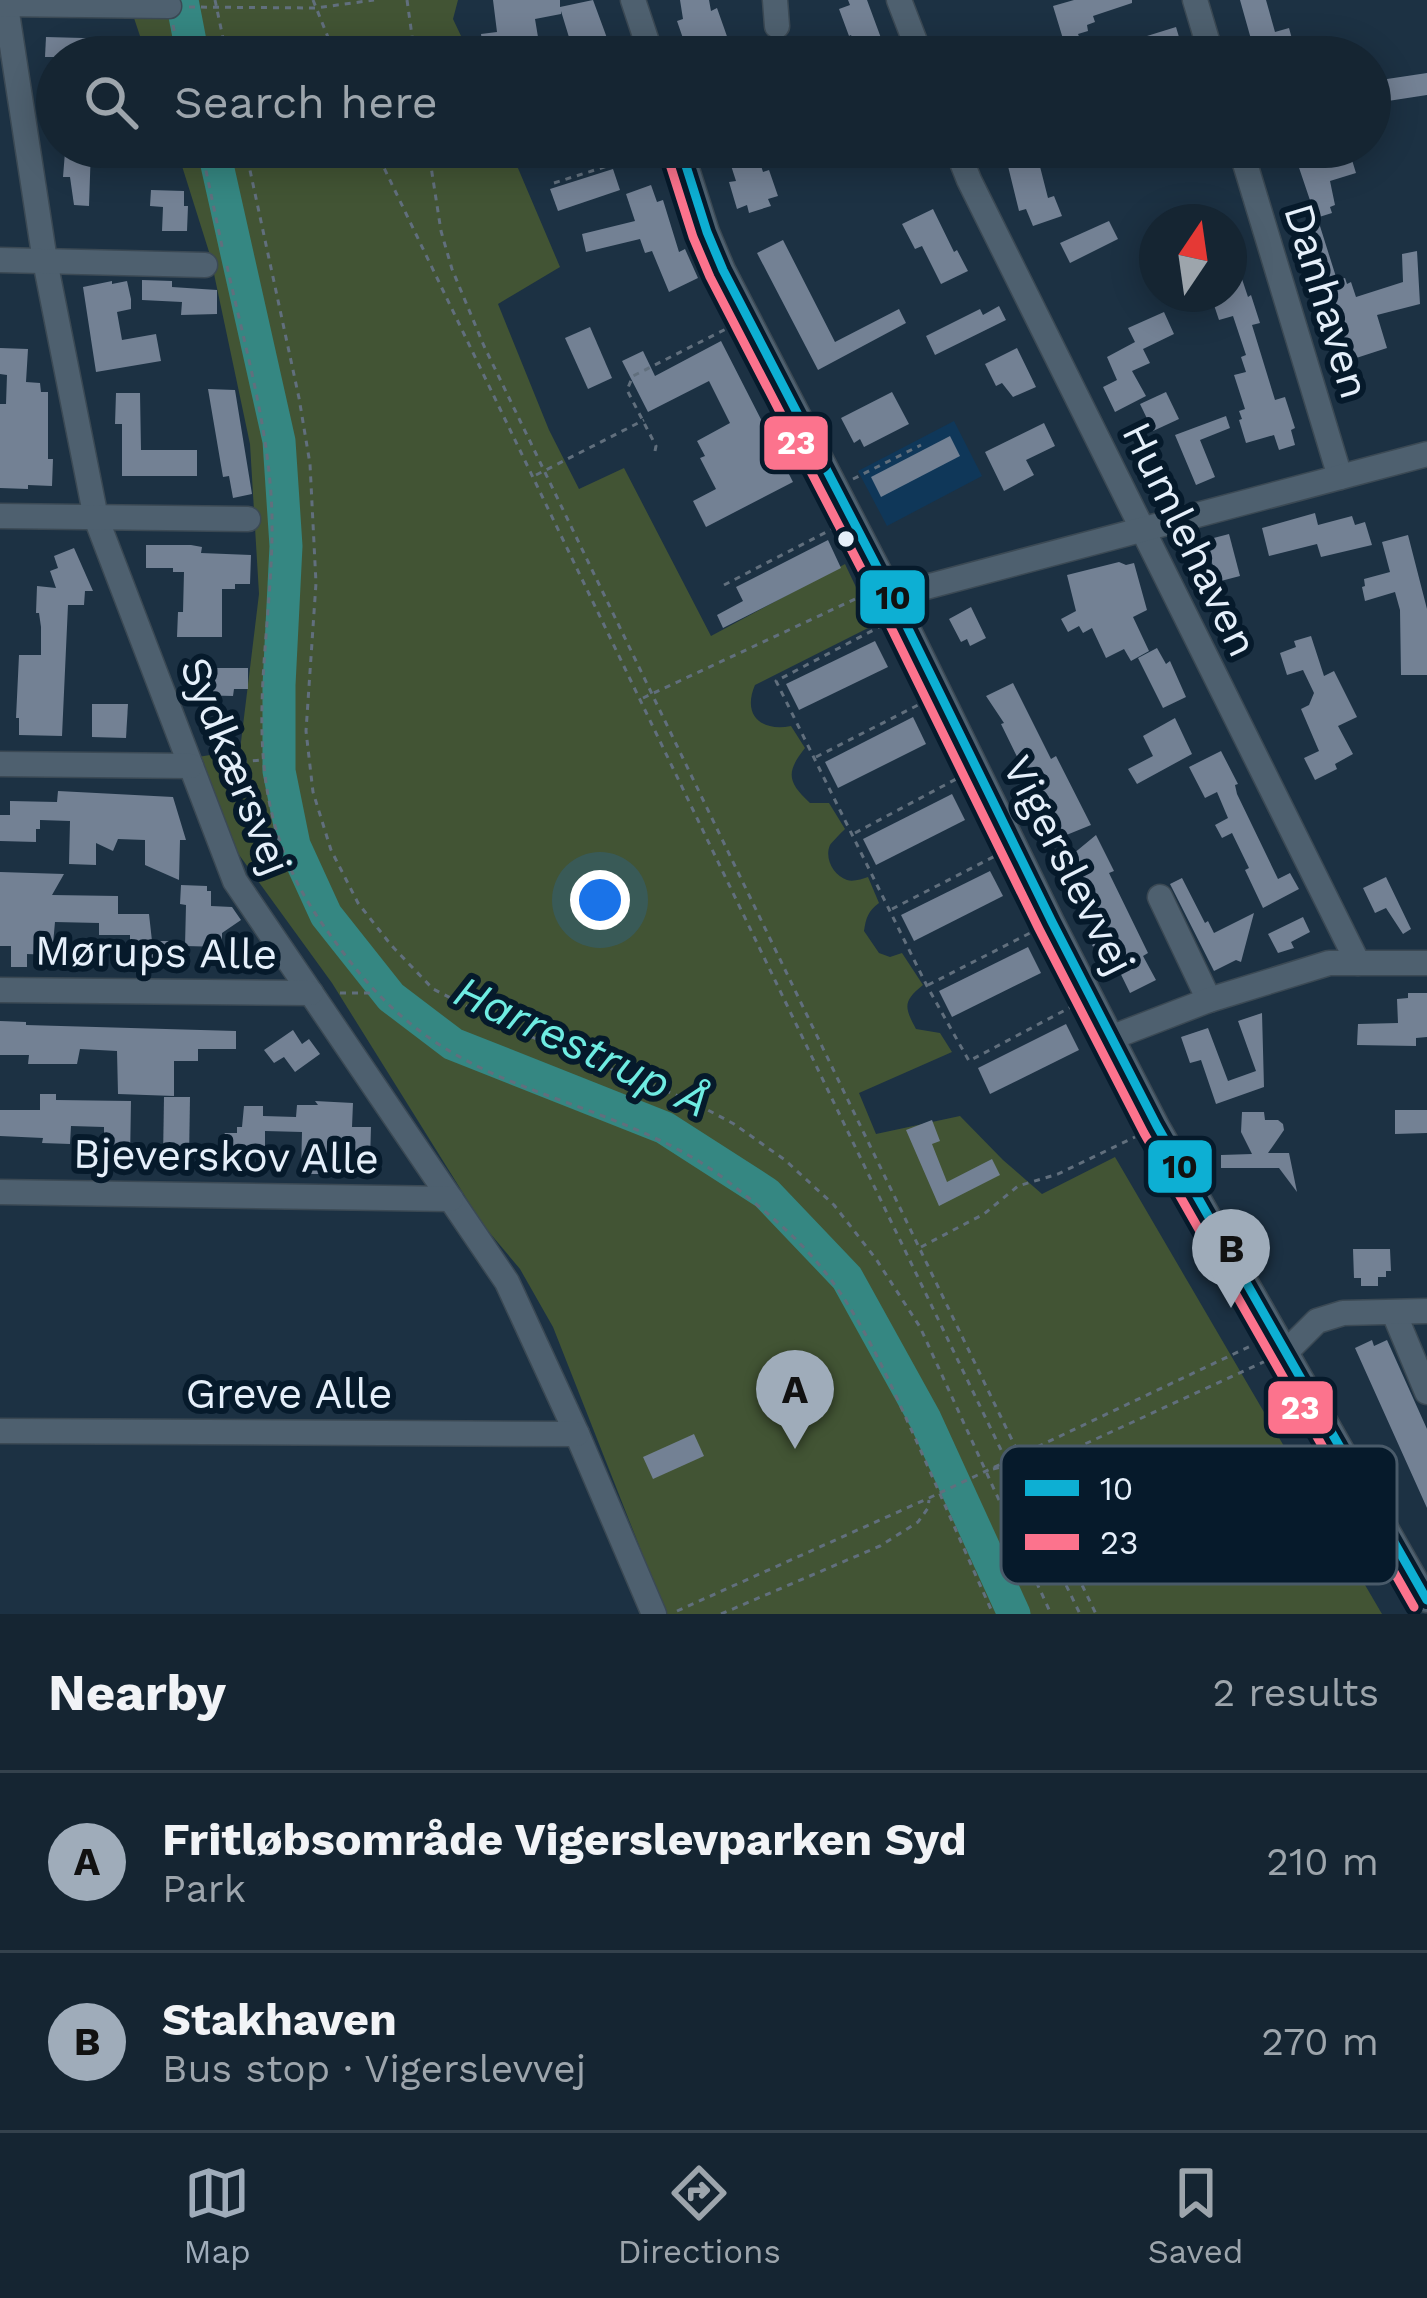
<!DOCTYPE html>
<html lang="en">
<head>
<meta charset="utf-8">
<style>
	:root { --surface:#152532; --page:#1e2d3a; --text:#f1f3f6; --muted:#9da5ac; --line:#34424d; --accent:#9facba }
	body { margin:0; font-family:"Work Sans",sans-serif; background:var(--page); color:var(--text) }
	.compass { position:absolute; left:1139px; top:204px; width:108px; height:108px; border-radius:50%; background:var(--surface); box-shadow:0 6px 30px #0003; rotate:13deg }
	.you { position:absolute; left:600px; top:900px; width:42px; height:42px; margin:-30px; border:9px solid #fff; border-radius:50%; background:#1a73e8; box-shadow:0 0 0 18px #1a73e833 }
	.badge { display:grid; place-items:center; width:78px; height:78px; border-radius:50%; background:var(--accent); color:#111; font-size:39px; font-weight:700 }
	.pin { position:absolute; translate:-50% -99px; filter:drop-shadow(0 3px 6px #0008) }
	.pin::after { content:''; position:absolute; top:63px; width:42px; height:36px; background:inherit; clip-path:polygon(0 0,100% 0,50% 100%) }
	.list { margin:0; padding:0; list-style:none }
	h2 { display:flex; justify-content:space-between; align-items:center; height:156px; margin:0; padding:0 48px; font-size:51px }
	h2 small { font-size:39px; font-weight:400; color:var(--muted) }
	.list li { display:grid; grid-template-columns:78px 1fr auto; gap:36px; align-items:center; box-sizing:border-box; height:180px; padding:0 48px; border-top:3px solid var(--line) }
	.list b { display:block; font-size:45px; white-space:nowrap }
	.list p { margin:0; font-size:39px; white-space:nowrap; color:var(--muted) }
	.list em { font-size:39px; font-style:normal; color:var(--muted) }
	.icon { flex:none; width:66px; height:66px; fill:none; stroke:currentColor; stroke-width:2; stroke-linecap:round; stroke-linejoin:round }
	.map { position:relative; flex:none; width:1427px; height:1614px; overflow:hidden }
	.search { position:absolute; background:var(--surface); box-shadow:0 6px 30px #0003; left:36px; right:36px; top:36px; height:132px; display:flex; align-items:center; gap:30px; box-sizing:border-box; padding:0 42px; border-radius:66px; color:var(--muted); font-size:45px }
	.sheet { height:516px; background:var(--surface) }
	nav { display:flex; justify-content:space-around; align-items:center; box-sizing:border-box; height:168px; border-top:3px solid var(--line); background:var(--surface); font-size:33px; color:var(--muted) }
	nav a { display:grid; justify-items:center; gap:6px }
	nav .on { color:var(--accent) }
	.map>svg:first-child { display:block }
	.built { fill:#0f3759 }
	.green { fill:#425434 }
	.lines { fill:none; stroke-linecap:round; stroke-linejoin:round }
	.river { stroke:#358782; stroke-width:33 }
	.building { fill:#738194 }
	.minor-casing { stroke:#3b4954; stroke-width:27 }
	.path { stroke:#616f7d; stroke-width:3; stroke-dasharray:6 6; stroke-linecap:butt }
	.minor { stroke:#4e606f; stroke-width:24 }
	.bus-1-casing { stroke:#061a2b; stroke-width:18 }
	.bus-2-casing { stroke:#061a2b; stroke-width:18 }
	.bus-1 { stroke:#0dafd3; stroke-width:9 }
	.bus-2 { stroke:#fc738d; stroke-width:9 }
	.bus-dot { fill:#e5effa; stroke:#061a2b; stroke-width:4.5 }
	.labels { text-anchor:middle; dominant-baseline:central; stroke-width:12; stroke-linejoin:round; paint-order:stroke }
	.street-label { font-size:42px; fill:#e5effa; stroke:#061a2b }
	.water-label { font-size:45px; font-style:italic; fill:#6fece2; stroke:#061a2b }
	.key { fill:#061a2b; stroke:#495a69; stroke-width:3 }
	.key-label { font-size:33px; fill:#e5effa }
	.line-badge { stroke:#061a2b; stroke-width:4.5 }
	.badge-label { font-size:33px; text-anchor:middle; font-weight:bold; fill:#fff }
	.pale-badge-label { font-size:33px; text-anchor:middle; font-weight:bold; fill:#111 }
</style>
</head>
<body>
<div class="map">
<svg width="1427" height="1614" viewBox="0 0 1427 1614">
	<rect width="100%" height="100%" fill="#1c3143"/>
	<path class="built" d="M954,421L982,476L887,526L858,471Z"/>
	<g class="green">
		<path d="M128,0H458L453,19L471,57H147Z"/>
		<path d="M176,147H509L560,267L498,304L549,430L579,489L624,468L711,636L845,564L874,625L755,685C742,715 761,732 791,726L805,748C786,772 787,782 810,803H829L845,829C842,832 832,842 830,845C824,859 834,876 847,880C853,882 862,879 868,877L879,903C868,911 866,918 864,931L879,953L890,957L902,953L923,985C903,1001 904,1007 916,1029L940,1033L952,1052L859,1093L876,1134L960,1116L1003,1160L1042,1194L1115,1157L1382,1614H666L553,1327L520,1269L483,1225L332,983L237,852L198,757L240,750L259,594L250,444L210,255Z"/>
	</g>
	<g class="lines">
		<g class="river">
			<path d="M182,0L193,57"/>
			<path d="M213,147L279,441L286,546L279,685V771L294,845L326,915L391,997L453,1044L665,1128L766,1193L847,1278L925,1419L1014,1614"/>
		</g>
	</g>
	<g class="building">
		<path d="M493,0H560V7L593,0L614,57H575L561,11V14L535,19L540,49L484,57L481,34L497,32Z"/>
		<path d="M680,0H709L711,11L717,8L729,42L721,44L725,57H696L692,45L686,47L677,21L683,19Z"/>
		<path d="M848,0H867L888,57H867L862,43L855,46L851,35L849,36L839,9L850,5Z"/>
		<path d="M1074,0H1132V3L1093,16L1095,22L1087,25L1088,31L1078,34L1083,46L1067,52L1053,6Z"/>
		<path d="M1240,0H1266L1275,32L1289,28L1296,53L1284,57H1256Z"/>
		<path d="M1176,27L1185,57H1154L1147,36Z"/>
		<path d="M46,37L120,39V57H45Z"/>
		<path d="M1427,73V95L1388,101L1387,79Z"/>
		<path d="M75,147H91L89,206L74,205L70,177H63L65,152H74Z"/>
		<path d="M725,147H755L763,172L769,170L778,196L768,199L771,206L749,213L747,205L737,209L729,182L736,181Z"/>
		<path d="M1012,147H1035L1048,198L1054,196L1062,216L1033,226L1026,209L1019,211L1006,158L1016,155Z"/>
		<path d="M1292,147H1348L1356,173L1330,181L1335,205L1330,207L1332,213L1316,218Z"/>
		<path d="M613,169L620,190L558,211L550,189Z"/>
		<path d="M651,185L657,202L663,200L679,252L685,249L698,278L669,292L652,251L645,253L640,239L586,252L582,234L635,221L626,194Z"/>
		<path d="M151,190L184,191V206H188L187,231H162L163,207L150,206Z"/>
		<path d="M933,209L954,252L957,250L968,271L941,284L922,246L915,249L902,224Z"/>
		<path d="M1109,221L1118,239L1070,263L1060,243Z"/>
		<path d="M1319,223L1337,280L1345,278L1347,284L1351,282L1356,297L1403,282L1402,254L1417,251L1420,304L1377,315L1387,348L1347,361L1337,329L1326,333L1316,298L1326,295L1314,257L1309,258L1300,228Z"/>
		<path d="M783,240L835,342L899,309L906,323L818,370L757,253Z"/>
		<path d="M1232,249L1248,297L1251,295L1260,323L1252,325L1275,400L1285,397L1295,428L1291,430L1295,445L1279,450L1274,435L1246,443L1239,420L1242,419L1239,411L1245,409L1234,375L1246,372L1241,357L1246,355L1233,316L1219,320L1211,296L1229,294V250Z"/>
		<path d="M142,280L172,281V287L217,290V314L181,315L182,302L142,300Z"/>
		<path d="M112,281V284L127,281L131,299V309L117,312L122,340L156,334L161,361L96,372L83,287Z"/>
		<path d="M999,306L1006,320L935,355L926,336L980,309L983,315Z"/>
		<path d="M1164,312L1174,334L1143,349L1150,363L1132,371L1146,396L1115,412L1103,387L1117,380L1107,357L1135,342L1128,328Z"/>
		<path d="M590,327L612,378L588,389L565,338Z"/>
		<path d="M721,341L793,482L706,527L693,501L716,489L700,458L705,456L697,441L730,423L709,381L648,412L622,361L643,351L655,376Z"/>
		<path d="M0,348L28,349L26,382L40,383L41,392H48V459H53L52,486L28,485V489L0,488V404H6L7,375L0,374Z"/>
		<path d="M1017,348L1036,387L1013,397L1002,383L996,386L985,364Z"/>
		<path d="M208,389L235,390L252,494L233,498L229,476L223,477Z"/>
		<path d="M892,392L909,424L864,447L860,439L854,443L841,418Z"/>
		<path d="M1166,392L1179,419L1153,431L1140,404Z"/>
		<path d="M116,393H140L141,450H197V476H122V424H115Z"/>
		<path d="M1226,416L1230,428L1200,440L1215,477L1196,485L1175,435Z"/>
		<path d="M1044,423L1055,446L1026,460L1034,475L1004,491L985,452Z"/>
		<path d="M950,436L960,456L881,497L871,477Z"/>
		<path d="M1315,513L1318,525L1352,516L1355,525L1365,522L1372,545L1321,557L1317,544L1269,556L1262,528Z"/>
		<path d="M1229,534L1240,576L1217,582L1206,540Z"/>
		<path d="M1408,535L1427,609V675H1401L1400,610L1395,592L1365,601L1362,587L1365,586L1364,579L1390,572L1382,542Z"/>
		<path d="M828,540L841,568L723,628L717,615L743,601L736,587Z"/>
		<path d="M146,545H191L202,547L201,553L251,555L250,584H235V589H222V637H177L178,612H183L184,572H173V568H146Z"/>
		<path d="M74,548L93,591H85L84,605H68L62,736L19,735V718H16L19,655H41V627L39,613H36L37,586L56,588L50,571L58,568L54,556Z"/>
		<path d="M1119,562L1126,565L1134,563L1147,610L1133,617L1149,651L1131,661L1124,649L1106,658L1092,628L1083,633L1079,626L1068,632L1061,619L1076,611L1067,575Z"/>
		<path d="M971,607L986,638L970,646L967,639L961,642L949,619Z"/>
		<path d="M1311,636L1324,676L1334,671L1357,717L1338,726L1353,754L1335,764L1337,769L1315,780L1304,758L1319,751L1301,709L1309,705L1314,693L1303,670L1287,675L1280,653L1296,647L1294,641Z"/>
		<path d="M875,641L888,667L799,710L786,684Z"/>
		<path d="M1157,648L1166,664L1170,661L1186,697L1163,708L1138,658Z"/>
		<path d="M195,668H248V689H234L233,696L194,695Z"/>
		<path d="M1013,683L1051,759L1056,756L1091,825L1064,836L1037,790L1031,770L1024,771L1001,724L1004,723L986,696Z"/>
		<path d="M92,704H128L126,738L92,737Z"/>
		<path d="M913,717L926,744L838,788L825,762Z"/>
		<path d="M1175,718L1192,754L1137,784L1128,769L1153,756L1143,736Z"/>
		<path d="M1221,751L1238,784L1235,785L1237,794L1278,879L1290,873L1299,889L1263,908L1245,870L1249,868L1232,833L1222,838L1215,825L1228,818L1217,792L1205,798L1189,767Z"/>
		<path d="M58,791L173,797L186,840H180L179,880L145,865V840L118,839L113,851L96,843V865L69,864L70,821L40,820V829H36V842L0,841V815H10V801L57,802Z"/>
		<path d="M952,794L965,820L876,865L863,839Z"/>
		<path d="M1096,835L1114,871L1109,873L1148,953L1143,956L1156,980L1130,993L1109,950L1092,946L1103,923L1099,922L1076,878L1083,873L1073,854Z"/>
		<path d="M990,871L1003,896L914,941L901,915Z"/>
		<path d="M0,872L64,874L52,895L118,896V914H149L152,941H181V963H134V950H130V935H99V923L55,922L52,955L27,954V967H11V946H0Z"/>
		<path d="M1386,877L1411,929L1403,934L1386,908L1375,913L1363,888Z"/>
		<path d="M1182,878L1205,923L1208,921L1214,933L1254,913L1241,962L1236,960L1214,971L1170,884Z"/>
		<path d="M181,885L207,886V891H211V906L232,907L241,920L222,933V947L185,946L186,905L180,904Z"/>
		<path d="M1303,917L1310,932L1291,942L1294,948L1278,953L1268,934Z"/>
		<path d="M1028,947L1041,973L952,1017L939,991Z"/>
		<path d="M1408,993H1427V1037L1416,1038V1046L1357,1045L1358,1024L1398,1023L1397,999L1408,998Z"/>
		<path d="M1262,1013L1264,1087L1216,1104L1201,1060L1190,1063L1181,1037L1208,1028L1228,1081L1256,1071L1238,1021Z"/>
		<path d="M0,1021L26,1022V1025L236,1031V1049H198V1061H174V1096L118,1094L117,1051L80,1049L77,1064H28L29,1055H0Z"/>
		<path d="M1066,1024L1079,1050L990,1094L978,1068Z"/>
		<path d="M293,1030L302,1044L309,1039L320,1054L295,1072L284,1057L274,1063L264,1050Z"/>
		<path d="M40,1094H56V1100L131,1101L130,1160L104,1159V1127L71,1126L70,1144L42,1143L43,1138L0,1136V1110H40Z"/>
		<path d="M164,1097H190L189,1159H163Z"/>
		<path d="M315,1101L353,1103L352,1127H371L370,1161H360V1164H331V1174H301L302,1132L265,1131V1149H228L220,1141L225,1133H237V1127H242L244,1106H263V1116L296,1117L297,1105H318Z"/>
		<path d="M1395,1110H1427V1133L1395,1134Z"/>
		<path d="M1242,1112H1264L1265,1120H1278L1283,1124L1284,1130L1268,1153H1289L1297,1192L1279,1168H1221V1155L1252,1154L1241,1132Z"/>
		<path d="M932,1120L940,1141L932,1144L947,1182L992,1159L1000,1175L939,1206L906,1130Z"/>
		<path d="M1353,1249H1390L1391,1271H1386V1277H1378V1286H1361V1278H1354Z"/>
		<path d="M1372,1340L1374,1346L1387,1340L1427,1429V1508L1355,1348Z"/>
		<path d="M694,1434L704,1456L653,1479L643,1457Z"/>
	</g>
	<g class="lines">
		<g class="minor-casing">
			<g id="minor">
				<path d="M5,0L45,261L96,518L235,881L507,1282L577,1434L654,1614"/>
				<path d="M633,0L652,57"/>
				<path d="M775,0L777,26"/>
				<path d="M899,0L921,57"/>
				<path d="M1195,0L1212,57"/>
				<path d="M0,4L169,6"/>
				<path d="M680,147L707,232L723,270L892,596L1052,922L1157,1126L1427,1600"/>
				<path d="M956,147L969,180L1358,963"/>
				<path d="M1240,147L1340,477"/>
				<path d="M0,260L205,265"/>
				<path d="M0,516L248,519"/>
				<path d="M892,596L1427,454"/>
				<path d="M0,764L191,766"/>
				<path d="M1160,897L1209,1000"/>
				<path d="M0,990L311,993"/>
				<path d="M1113,1037L1209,1000L1329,963H1427"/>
				<path d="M0,1192L451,1199"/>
				<path d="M1394,1313L1427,1392"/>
				<path d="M1286,1352L1317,1321L1343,1313L1427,1311"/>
				<path d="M0,1431L577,1434"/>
			</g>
		</g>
		<g class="path">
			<path d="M215,0L227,57"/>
			<path d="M313,0L336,57"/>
			<path d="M407,0L415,57"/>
			<path d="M189,7L316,8L374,0"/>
			<path d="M173,25L179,57"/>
			<path d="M201,147L223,251"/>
			<path d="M245,147L299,398L310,464L316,583L306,731L313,792L331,850L358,903L391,945L433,989L512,1029L691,1101L734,1124L785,1160L834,1205L876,1259L920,1327L1051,1614"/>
			<path d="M374,147L1080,1614"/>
			<path d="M428,147L441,231L452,269L484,346L1096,1614"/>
			<path d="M554,183L620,162L627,155"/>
			<path d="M227,266C245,347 270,432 272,516C274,639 237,755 293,874C306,902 324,927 342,951C391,1017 443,1055 520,1085C589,1112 666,1134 726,1180C754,1202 783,1225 808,1252C857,1305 886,1374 916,1440C942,1498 967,1556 993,1614"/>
			<path d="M655,451L656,446L627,390L633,376L728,328"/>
			<path d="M536,475L644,420"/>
			<path d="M853,479L921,445"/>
			<path d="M724,585L834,528"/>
			<path d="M883,625L776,681L927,986L969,1061L1071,1007"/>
			<path d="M643,698L868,593"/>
			<path d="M816,757L920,704"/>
			<path d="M217,764L261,760"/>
			<path d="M855,833L958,778"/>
			<path d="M892,909L995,856"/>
			<path d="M928,985L1032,932"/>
			<path d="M340,993H373"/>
			<path d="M921,1247L984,1214L1018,1186L1058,1174L1135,1137"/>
			<path d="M993,1469L1074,1449L1268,1360"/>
			<path d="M677,1611L929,1498L1257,1343"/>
			<path d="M721,1614L880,1546L918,1522L928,1508L929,1500"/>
		</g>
		<use href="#minor" class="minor"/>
		<g class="bus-1-casing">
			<path id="bus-1" d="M680,147L707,232L723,270L892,596L1052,922L1157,1126L1427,1600"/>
		</g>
		<g class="bus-2-casing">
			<path id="bus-2" d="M666,152L693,237L710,277L879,603L1039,929L1144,1133L1414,1607"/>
		</g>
		<use href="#bus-1" class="bus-1"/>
		<use href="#bus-2" class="bus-2"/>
	</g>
	<circle class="bus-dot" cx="846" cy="539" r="10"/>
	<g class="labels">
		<g class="street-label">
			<text transform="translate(1327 301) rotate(73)">Danhaven</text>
			<text transform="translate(1190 539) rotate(64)">Humlehaven</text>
			<text transform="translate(236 766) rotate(68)">Sydkærsvej</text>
			<text transform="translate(1069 865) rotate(63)">Vigerslevvej</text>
			<text transform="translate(156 952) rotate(1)">Mørups Alle</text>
			<text transform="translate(226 1156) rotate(1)">Bjeverskov Alle</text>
			<text x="289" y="1393">Greve Alle</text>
		</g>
		<g class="water-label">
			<text transform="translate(582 1046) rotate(25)">Harrestrup Å</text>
		</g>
	</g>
	<rect x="1001" y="1446" width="396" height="138" rx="18" class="key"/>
	<rect x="1025" y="1480" width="54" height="16" fill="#0dafd3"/>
	<rect x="1025" y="1534" width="54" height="16" fill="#fc738d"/>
	<g class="key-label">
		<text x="1100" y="1500">10</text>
		<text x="1100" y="1554">23</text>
	</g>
	<g class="line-badge">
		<rect x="762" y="414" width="68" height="58" rx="12" fill="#fc738d"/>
		<rect x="858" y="568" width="69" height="58" rx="12" fill="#0dafd3"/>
		<rect x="1146" y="1138" width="68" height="57" rx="12" fill="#0dafd3"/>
		<rect x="1266" y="1379" width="69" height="57" rx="12" fill="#fc738d"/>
	</g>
	<g class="badge-label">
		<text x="796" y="454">23</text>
		<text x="1300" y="1419">23</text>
	</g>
	<g class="pale-badge-label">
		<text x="893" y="609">10</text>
		<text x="1180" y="1178">10</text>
	</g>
</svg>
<svg class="compass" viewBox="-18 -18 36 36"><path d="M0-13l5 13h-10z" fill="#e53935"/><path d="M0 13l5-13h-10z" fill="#9da5ac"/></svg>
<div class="you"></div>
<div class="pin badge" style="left:795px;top:1449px">A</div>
<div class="pin badge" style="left:1231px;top:1308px">B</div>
<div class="search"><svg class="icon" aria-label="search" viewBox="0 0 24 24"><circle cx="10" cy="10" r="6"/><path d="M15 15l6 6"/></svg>Search here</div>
</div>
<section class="sheet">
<h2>Nearby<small>2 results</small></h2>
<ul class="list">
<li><span class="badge">A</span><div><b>Fritløbsområde Vigerslevparken Syd</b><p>Park</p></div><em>210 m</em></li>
<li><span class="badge">B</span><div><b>Stakhaven</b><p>Bus stop · Vigerslevvej</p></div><em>270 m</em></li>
</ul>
</section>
<nav>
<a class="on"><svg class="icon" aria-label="map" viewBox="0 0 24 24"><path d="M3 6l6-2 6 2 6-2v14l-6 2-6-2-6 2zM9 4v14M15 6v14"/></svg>Map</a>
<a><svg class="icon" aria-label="directions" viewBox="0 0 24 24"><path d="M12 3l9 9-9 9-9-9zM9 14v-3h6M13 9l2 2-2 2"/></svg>Directions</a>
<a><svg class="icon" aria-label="saved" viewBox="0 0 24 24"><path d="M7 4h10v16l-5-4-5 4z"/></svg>Saved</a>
</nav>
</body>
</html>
